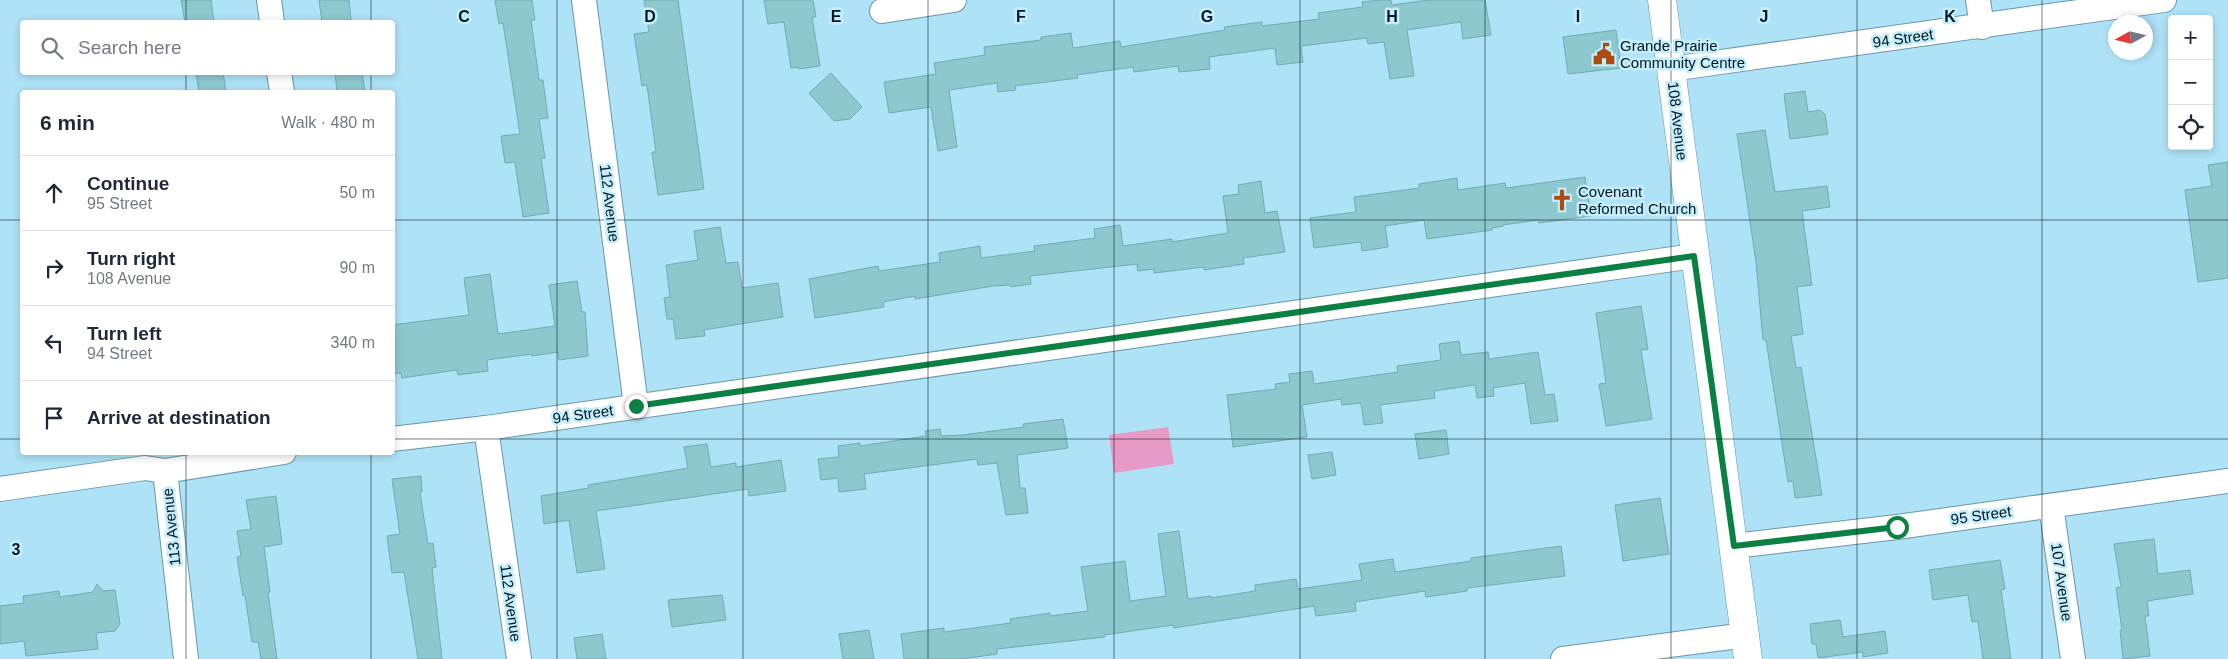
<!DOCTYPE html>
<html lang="en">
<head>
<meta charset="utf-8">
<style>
	:root { --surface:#fff; --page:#f2f2f3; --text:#1f2937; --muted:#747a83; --line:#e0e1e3 }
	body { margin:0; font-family:Arial,sans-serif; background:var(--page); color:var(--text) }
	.controls { position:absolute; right:15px; top:15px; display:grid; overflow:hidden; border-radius:5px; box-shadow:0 2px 8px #0003 }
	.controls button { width:45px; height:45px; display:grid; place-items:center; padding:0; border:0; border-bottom:1px solid var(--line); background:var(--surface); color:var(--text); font:25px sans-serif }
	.compass { position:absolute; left:2108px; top:15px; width:45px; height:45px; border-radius:50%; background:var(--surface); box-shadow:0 2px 8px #0003; rotate:262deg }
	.stop { position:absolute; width:15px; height:15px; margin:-11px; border:4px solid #0b8043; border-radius:50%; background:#fff }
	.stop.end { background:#0b8043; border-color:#fff; box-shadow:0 1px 5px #0008 }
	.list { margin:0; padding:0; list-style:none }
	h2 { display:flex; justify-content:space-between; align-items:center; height:65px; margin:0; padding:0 20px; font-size:21px }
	h2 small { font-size:16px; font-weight:400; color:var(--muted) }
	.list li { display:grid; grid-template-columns:32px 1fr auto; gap:15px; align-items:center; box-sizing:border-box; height:75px; padding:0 20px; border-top:1px solid var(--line) }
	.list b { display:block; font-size:19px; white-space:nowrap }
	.list p { margin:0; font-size:16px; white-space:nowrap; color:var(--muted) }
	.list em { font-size:16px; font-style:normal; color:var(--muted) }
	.icon { flex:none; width:28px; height:28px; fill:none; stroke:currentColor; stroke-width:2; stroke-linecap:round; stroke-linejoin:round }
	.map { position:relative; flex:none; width:2228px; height:659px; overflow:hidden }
	.search { position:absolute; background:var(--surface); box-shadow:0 2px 8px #0003; left:20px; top:20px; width:375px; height:55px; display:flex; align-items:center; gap:12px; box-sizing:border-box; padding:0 18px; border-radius:5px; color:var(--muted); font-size:19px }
	.panel { position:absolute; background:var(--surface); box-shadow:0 2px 8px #0003; left:20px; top:90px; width:375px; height:365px; border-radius:5px }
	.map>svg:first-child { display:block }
	.green { fill:#e69ac5 }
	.building { fill:#8dc8cf; stroke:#71aab1 }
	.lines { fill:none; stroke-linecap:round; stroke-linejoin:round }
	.minor-casing { stroke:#6798ac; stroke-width:26 }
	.tertiary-casing { stroke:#6798ac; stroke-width:29 }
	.minor { stroke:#fff; stroke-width:24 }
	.tertiary { stroke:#fff; stroke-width:28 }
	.route { stroke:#0b8043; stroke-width:6 }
	.grid { fill:none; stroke:#04181f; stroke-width:1; stroke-opacity:0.55 }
	.labels { text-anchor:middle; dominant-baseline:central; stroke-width:5; stroke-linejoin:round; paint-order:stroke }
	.street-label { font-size:15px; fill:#04181f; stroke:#c4edfe }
	.poi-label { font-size:15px; fill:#04181f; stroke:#c4edfe; text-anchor:start }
	.grid-label { font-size:16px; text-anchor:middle; font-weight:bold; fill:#04181f; stroke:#c4edfe; stroke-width:5; stroke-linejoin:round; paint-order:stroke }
</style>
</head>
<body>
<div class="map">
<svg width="2228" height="659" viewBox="0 0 2228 659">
	<rect width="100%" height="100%" fill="#aee2f7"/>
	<path class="green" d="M1168,427L1174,464L1114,473L1109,435Z"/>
	<g class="building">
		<path d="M181,0H211L214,22H185Z"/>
		<path d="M319,0H349L351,20L322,22Z"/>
		<path d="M495,0H532L535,20H531L539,80H543L548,118L539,119L545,158H541L549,213L523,217L515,162L505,163L501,136L520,134L503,23L499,24Z"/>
		<path d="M644,0H678L704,189L658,195L652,152H656L647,85L642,86L634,34L649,32Z"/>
		<path d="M764,0H813L816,17H812L820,66L798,69V67L791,68L784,22L768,24Z"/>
		<path d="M1380,0H1391L1392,5L1428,0H1485L1491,35L1463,39L1461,22L1407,30L1414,76L1390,79L1384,42L1368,44L1367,38L1301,46L1303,62L1277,65L1275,48L1209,57L1210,69L1179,72L1178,66L1134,72L1133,67L1077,75L1078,78L1015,86L1016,90L998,92L997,83L949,90L957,147L938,151L931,107L889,113L884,82L936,74L934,63L985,55L984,47L1041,40V37L1071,33L1073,48L1120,41L1121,47L1225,30L1224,27L1262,22V26L1319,19L1318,13L1363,7L1362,2Z"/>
		<path d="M1616,30L1621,68L1568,74L1563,37Z"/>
		<path d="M196,72H223L226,92H199Z"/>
		<path d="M335,72H362L365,92H337Z"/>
		<path d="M831,73L862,107L850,119L834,121L809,93Z"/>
		<path d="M1805,91L1808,112L1820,110L1825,114L1828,134L1790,139L1784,94Z"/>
		<path d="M1765,130L1775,192L1827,186L1830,207L1802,211L1812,285L1797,287L1803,334L1791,336L1796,368L1801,367L1822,495L1795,498L1793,481L1788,482L1766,340H1763L1756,262L1737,134Z"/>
		<path d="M2228,162V278L2198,282L2185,190L2212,186L2208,165Z"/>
		<path d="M1585,177L1591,216L1539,223L1538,220L1503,225V226L1492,228V230L1427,239L1424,220L1385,226L1388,247L1362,251L1361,242L1314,248L1310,218L1356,212L1354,197L1419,188V184L1457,178L1458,190L1505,183L1506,188Z"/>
		<path d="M1261,181L1265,213L1277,211L1285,252L1243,258L1244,264L1204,270V267L1154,273V269L1138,271L1137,264L1030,276L1031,284L1011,287L1010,285L993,286L915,299V296L883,302L884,307L815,318L809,279L878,266L879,271L940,262L939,253L980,246L981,258L1035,251L1034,246L1095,238L1094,229L1120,225L1123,246L1172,239V242L1228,233L1223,196L1239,194L1238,185Z"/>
		<path d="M720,227L726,263L738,262L742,288L778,283L783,317L704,330L705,336L676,339L673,319H667L664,298L670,297L666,265L698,260L694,231Z"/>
		<path d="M490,274L498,334L555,326L549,285L577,281L582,312H585L588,356L559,360L558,352L532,356V354L487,360L488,371L458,375L457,370L402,378L401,373L392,374V325L469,315L464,278Z"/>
		<path d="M1641,306L1648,349L1641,350L1652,419L1606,426L1599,384L1606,383L1596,313Z"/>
		<path d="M1459,341L1461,355L1488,352L1489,359L1538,352L1545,395L1554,394L1558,421L1531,424L1525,383L1493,388L1494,396L1477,398L1475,385L1434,391L1435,398L1380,405L1383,423L1364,425L1361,403L1342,405L1341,399L1302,405L1307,437L1233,447L1227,395L1276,389L1275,384L1290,382L1289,374L1312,371L1314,384L1398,372L1397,366L1441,360L1439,344Z"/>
		<path d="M1063,419L1068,448L1017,455L1020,488H1025L1028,513L1006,515L997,463L978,465L977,459L864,474L866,489L839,492L838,478L821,480L818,459L839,457L838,446L860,443V446L926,436L925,431L940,429L941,436L962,435L1024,427L1023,424Z"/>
		<path d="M1446,430L1449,454L1419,459L1415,434Z"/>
		<path d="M707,444L711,467L736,463V467L781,460L786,491L749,496L748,489L596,511L605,569L577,573L569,520L544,524L541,496L589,488L588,485L688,468L684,447Z"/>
		<path d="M1332,452L1336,475L1312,479L1308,455Z"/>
		<path d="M421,476L422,492L420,493L428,544L433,543L436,567L432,568L442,659H418L404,572L392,573L387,536L400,534L392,479Z"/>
		<path d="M276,496L282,544L264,547L270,592H268L277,659H261L258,642H252L245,596H243L237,557L241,556L237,531L251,529L246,500Z"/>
		<path d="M1660,498L1669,554L1623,561L1615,505Z"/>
		<path d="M1179,531L1188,599L1211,596V598L1255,591V585L1296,579L1298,589L1362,580L1359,564L1393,559L1395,572L1471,561V558L1561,546L1565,576L1467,588V591L1426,597L1425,591L1355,602L1356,611L1316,616L1314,606L1174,628L1173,625L1104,635L1105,637L997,649V654L962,659H904L901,634L944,628V632L1011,623L1010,619L1050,613V616L1088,611L1081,567L1125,561L1130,601L1166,596L1158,534Z"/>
		<path d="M2154,539L2158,574L2190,570L2193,594L2147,601L2149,616H2145L2150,656L2123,659L2120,630H2122L2116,588L2121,587L2114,544Z"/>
		<path d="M2000,560L2005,589L2001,590L2011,659H1983L1978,621L1972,622L1968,595L1933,600L1929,570Z"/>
		<path d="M97,584L103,591L115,590L120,624L115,631L96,633L98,649L26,656L24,641L0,644V606L24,603L23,596L59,591L60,597L93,592Z"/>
		<path d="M722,595L726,620L672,627L668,600Z"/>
		<path d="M1840,620L1843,637L1885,631L1888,653L1863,657V652L1818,658L1816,644H1812L1810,624Z"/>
		<path d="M869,630L874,659H843L839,634Z"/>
		<path d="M602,634L606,659H577L574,638Z"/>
	</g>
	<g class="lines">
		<g class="minor-casing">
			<g id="minor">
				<path d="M269,0L272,22"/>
				<path d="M584,0L636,406"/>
				<path d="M1978,0L1982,27"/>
				<path d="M882,11L954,0"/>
				<path d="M1671,69L2164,0"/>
				<path d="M279,72L282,92"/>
				<path d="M486,428L519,659"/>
				<path d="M392,439L486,428L1694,256"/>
				<path d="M165,471L186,659"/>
				<path d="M0,489L145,468L165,471L284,452"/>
				<path d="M2051,506L2073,659"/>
				<path d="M1734,546L1897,527L2228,481"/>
				<path d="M1563,659L1746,635"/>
			</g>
		</g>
		<g class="tertiary-casing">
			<path id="tertiary" d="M1662,0L1748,659"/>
		</g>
		<use href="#minor" class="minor"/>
		<use href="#tertiary" class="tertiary"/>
	</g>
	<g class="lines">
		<path class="route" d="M636,406L1694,256L1734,546L1897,527"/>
	</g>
	<path class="grid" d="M186,0V22M371,0V22M557,0V659M743,0V659M928,0V659M1114,0V659M1300,0V659M1485,0V659M1671,0V659M1857,0V659M2042,0V659M186,72V92M371,72V92M0,220H22M392,220H2228M0,439H22M392,439H2228M186,452V659M371,452V659"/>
	<defs>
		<g id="civic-bare" transform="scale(1.725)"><path d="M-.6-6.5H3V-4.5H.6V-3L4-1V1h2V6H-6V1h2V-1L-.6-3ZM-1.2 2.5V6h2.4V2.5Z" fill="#ad4b11" stroke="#c4edfe" stroke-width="2.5" paint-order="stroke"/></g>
		<g id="church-bare" transform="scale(1.725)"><path d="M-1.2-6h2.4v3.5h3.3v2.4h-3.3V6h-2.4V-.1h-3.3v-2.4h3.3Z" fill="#ad4b11" stroke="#c4edfe" stroke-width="2.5" paint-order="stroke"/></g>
	</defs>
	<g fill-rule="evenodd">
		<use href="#civic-bare" x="1604" y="54"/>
		<use href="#church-bare" x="1562" y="200"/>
	</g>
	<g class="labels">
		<g class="street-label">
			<text transform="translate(1903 38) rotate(-8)">94 Street</text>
			<text transform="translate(1678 121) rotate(83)">108 Avenue</text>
			<text transform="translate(610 203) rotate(83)">112 Avenue</text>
			<text transform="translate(583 414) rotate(-8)">94 Street</text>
			<text transform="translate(1981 515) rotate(-8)">95 Street</text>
			<text transform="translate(171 527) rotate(-96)">113 Avenue</text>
			<text transform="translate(2062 582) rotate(82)">107 Avenue</text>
			<text transform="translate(511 603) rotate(82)">112 Avenue</text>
		</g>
		<g class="poi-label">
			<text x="1620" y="45">Grande Prairie<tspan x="1620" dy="17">Community Centre</tspan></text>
			<text x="1578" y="191">Covenant<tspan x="1578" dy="17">Reformed Church</tspan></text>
		</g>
	</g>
	<g class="grid-label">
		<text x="464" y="22">C</text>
		<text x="650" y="22">D</text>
		<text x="836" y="22">E</text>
		<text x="1021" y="22">F</text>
		<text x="1207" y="22">G</text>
		<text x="1392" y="22">H</text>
		<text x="1578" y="22">I</text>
		<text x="1764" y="22">J</text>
		<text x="1950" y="22">K</text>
		<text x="16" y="555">3</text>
	</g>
</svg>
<div class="controls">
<button>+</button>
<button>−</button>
<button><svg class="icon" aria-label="locate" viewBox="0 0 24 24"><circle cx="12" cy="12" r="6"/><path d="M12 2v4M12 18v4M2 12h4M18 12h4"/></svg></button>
</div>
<svg class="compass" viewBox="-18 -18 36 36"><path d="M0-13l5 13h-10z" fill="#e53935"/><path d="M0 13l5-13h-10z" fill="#747a83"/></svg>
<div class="stop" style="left:1897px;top:527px"></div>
<div class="stop end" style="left:636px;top:406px"></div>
<div class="search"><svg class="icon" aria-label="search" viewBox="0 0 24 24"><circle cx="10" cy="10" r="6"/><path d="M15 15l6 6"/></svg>Search here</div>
<section class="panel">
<h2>6 min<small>Walk · 480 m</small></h2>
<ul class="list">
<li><svg class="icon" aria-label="ahead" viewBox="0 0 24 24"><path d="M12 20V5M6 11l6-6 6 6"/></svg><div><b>Continue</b><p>95 Street</p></div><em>50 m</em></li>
<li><svg class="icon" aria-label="right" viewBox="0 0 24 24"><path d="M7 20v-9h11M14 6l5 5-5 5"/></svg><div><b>Turn right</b><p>108 Avenue</p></div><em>90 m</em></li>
<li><svg class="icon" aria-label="left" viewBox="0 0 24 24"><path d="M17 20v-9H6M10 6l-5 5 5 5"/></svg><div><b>Turn left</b><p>94 Street</p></div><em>340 m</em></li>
<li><svg class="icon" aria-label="arrive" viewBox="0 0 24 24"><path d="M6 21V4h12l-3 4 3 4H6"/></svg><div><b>Arrive at destination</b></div></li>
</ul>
</section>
</div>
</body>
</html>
